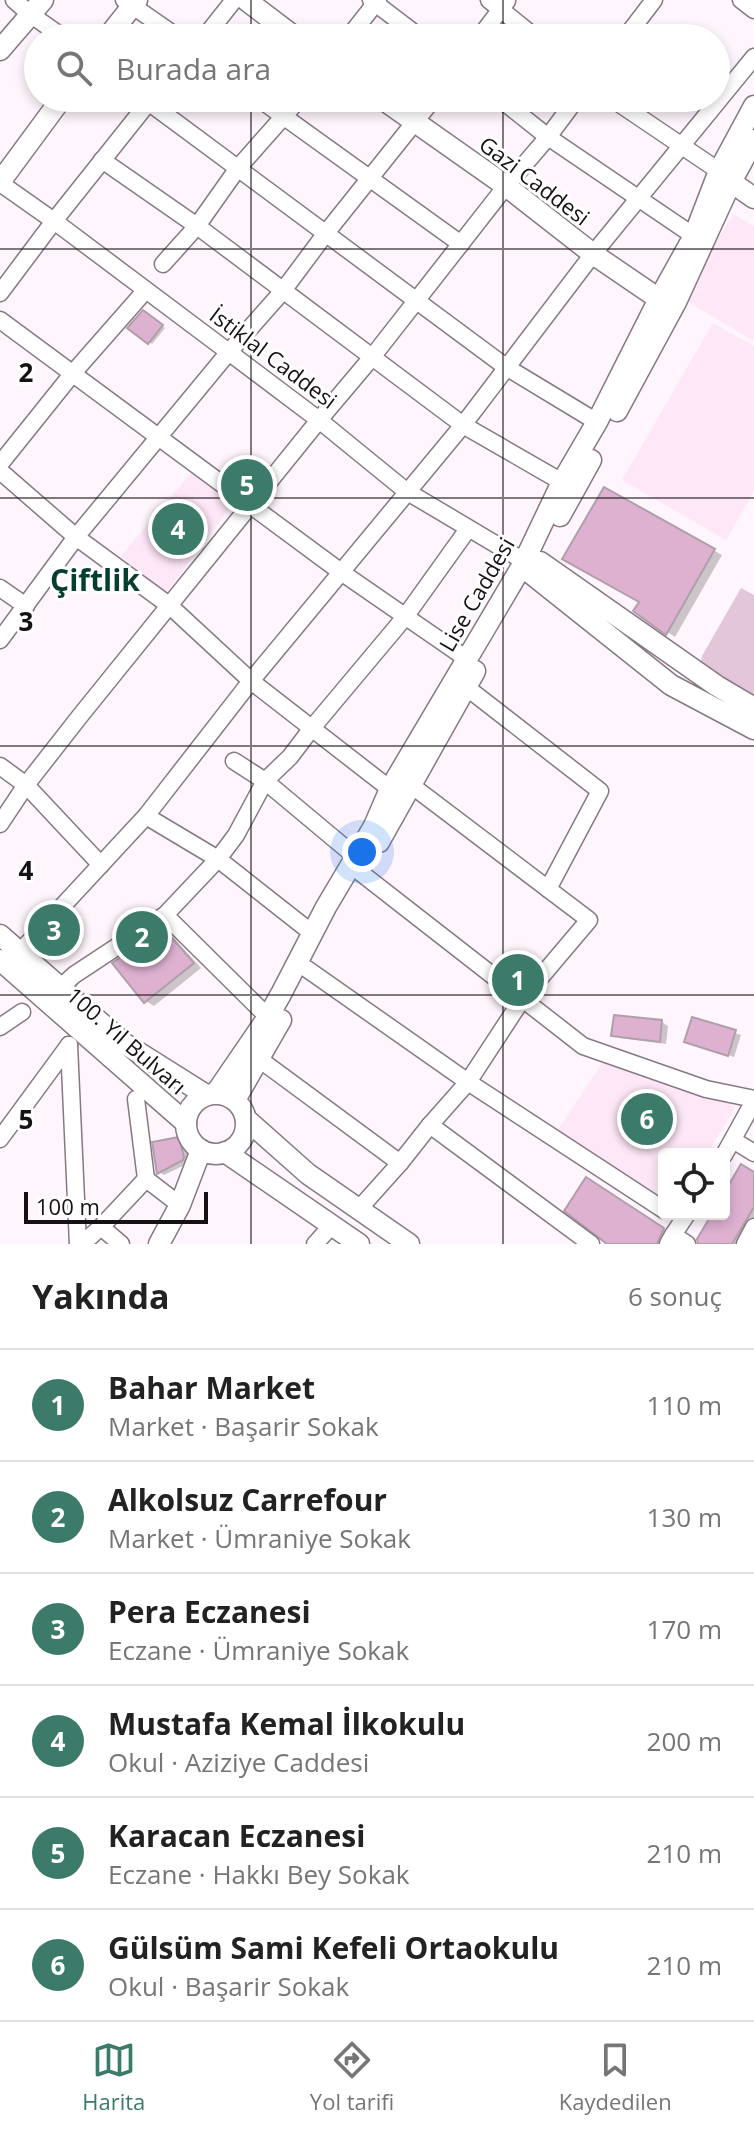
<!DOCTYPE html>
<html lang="tr">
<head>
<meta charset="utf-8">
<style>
	:root { --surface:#fff; --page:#f6f6f6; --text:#222; --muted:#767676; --line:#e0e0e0; --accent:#3c7b69 }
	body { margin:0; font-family:"Open Sans",sans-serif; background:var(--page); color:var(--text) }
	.controls { position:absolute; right:24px; bottom:24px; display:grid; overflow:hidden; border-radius:8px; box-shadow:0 4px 12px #0003 }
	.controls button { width:72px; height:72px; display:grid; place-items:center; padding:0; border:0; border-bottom:2px solid var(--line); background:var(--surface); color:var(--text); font:40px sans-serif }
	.scale { position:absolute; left:24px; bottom:20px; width:184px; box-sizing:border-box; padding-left:8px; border:4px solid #161114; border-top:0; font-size:22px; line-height:28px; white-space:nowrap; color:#161114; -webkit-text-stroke:6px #fff; paint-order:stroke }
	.you { position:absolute; left:362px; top:852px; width:28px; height:28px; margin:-20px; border:6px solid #fff; border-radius:50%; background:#1a73e8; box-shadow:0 0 0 12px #1a73e833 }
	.badge { display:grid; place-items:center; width:52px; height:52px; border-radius:50%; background:var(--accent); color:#fff; font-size:26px; font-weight:700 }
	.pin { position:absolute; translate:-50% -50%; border:4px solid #fff; box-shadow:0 2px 8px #0006 }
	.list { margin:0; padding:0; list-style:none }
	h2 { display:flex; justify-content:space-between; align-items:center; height:104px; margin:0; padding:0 32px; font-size:34px }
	h2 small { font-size:26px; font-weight:400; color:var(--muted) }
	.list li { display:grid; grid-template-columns:52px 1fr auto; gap:24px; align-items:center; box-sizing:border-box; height:112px; padding:0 32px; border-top:2px solid var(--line) }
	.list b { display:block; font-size:30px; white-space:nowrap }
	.list p { margin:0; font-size:26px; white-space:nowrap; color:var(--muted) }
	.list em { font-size:26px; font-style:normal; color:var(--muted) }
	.icon { flex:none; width:44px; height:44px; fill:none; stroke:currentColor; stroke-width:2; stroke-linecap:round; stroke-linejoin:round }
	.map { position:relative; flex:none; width:754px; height:1244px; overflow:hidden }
	.search { position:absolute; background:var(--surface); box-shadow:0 4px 12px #0003; left:24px; right:24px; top:24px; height:88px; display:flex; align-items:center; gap:20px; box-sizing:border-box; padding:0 28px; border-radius:44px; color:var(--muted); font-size:30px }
	.sheet { height:776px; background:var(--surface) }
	nav { display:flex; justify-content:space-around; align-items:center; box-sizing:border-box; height:112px; border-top:2px solid var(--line); background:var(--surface); font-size:22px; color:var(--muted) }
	nav a { display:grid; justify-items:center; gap:4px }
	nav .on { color:var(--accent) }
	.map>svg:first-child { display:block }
	.built { fill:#fee7f7 }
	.green { fill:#e4c6db }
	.shadow { fill:#0003 }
	.building { fill:#deb1d1; stroke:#af9faa; stroke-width:2 }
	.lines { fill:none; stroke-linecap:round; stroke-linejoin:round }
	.minor-casing { stroke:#877983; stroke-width:19 }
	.major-casing { stroke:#877983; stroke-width:23 }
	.minor { stroke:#fff; stroke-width:16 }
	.major { stroke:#fff; stroke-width:20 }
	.grid { fill:none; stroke:#161114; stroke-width:2; stroke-opacity:0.55 }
	.labels { text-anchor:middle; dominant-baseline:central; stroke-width:6; stroke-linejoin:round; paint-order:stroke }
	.street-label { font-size:22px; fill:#161114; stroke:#fff }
	.district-label { font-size:30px; font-weight:bold; fill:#053e31; stroke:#fff }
	.grid-label { font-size:26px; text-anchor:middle; font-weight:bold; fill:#161114; stroke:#fff; stroke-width:6; stroke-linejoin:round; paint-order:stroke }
</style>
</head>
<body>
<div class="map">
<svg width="754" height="1244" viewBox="0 0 754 1244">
	<rect width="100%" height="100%" fill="#fff5fc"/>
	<g class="built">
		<path d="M733,214L754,226V341L683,299Z"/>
		<path d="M713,323L754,346V491L726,540L622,480Z"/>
		<path d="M192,472L233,503L166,593L121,556Z"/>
		<path d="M603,1062L726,1099L735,1108L707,1154H664V1198L558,1130Z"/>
	</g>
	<path class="green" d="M741,588L754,595V697L700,665L702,656Z"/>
	<g class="shadow">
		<path d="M147,314L165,328L152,344L149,342Z"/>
		<path d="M605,489L722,555L675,637L636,611L641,601Z"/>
		<path d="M164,931L172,936L201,968L154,1006L146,1001Z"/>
		<path d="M616,1017L662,1022L668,1026L666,1044L619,1038L614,1035Z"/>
		<path d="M693,1019L741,1035L734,1057L692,1044Z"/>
		<path d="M179,1140L185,1143L189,1163L164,1175L159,1172Z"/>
		<path d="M754,1174V1225L743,1244H701L714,1214H724V1197Z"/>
		<path d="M599,1187L676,1237L672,1244H611Z"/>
	</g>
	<g class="building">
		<path d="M143,310L163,325L148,344L127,328Z"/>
		<path d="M604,487L715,549L666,635L633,611L639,602L562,559Z"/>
		<path d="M164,929L194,963L144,1003L112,963Z"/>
		<path d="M614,1015L662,1020L660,1042L611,1036Z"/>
		<path d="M692,1017L736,1030L728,1056L684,1042Z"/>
		<path d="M179,1137L184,1157L183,1160L157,1174L152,1142Z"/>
		<path d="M741,1164L754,1172V1207L732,1244H698L697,1239L712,1214H724V1193Z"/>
		<path d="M586,1177L664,1228L657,1244H607L564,1211Z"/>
	</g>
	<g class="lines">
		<g class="minor-casing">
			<g id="minor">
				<path d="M14,0L30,14L64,38"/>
				<path d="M124,0L179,38"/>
				<path d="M371,0L421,38"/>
				<path d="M489,0L536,38"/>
				<path d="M741,0L754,10"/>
				<path d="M204,38L234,0"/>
				<path d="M348,38L378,0"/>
				<path d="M479,38L507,1"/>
				<path d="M625,38L654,0"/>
				<path d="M143,98L506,367L597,422"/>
				<path d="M258,98L461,244"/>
				<path d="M499,98L548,137L694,236"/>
				<path d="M611,98L719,171"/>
				<path d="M102,160L197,226L463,425L562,482"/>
				<path d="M0,183L54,221L210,338L319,420L406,491L524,561"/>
				<path d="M163,264L197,226L238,168L300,98"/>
				<path d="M0,293L54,221L152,98"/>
				<path d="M0,320L341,572L467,659"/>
				<path d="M0,464L73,373L145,291"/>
				<path d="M0,471L76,537L170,606L251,681L390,789"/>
				<path d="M0,588L26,606"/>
				<path d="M0,640L76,537L228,353L282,292L326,233L434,98"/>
				<path d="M466,687L600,791L548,889"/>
				<path d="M234,761L265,781L356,857L361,873L583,1046L706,1089L754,1099"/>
				<path d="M0,766L26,785L101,865"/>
				<path d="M146,816L218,859L312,933"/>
				<path d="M0,824L26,785L80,716L319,420L373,356L506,186L548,137L577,98"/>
				<path d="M165,915L268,1017"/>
				<path d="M19,953L146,816L251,681L463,425L593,254L754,57"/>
				<path d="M307,969L468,1082L664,1210"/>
				<path d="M60,988L74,975L165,915L218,859L236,835L265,781L290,757L312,728L405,617L468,529"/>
				<path d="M0,1027L22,1012"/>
				<path d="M69,1045L78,1244"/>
				<path d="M259,1059L400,1163"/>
				<path d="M136,1099L146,1179L180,1205"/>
				<path d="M430,1125L591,1244"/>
				<path d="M0,1139L69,1045"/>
				<path d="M733,1140L754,1153"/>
				<path d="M724,1155L754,1101"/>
				<path d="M358,1210L400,1163L430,1125L468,1082L523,998L589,920L411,785"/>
				<path d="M101,1227L146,1179"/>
				<path d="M673,1235L687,1214"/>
				<path d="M82,1244L101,1227L121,1244"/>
				<path d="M315,1244L332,1225"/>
				<path d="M668,1244L673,1235L687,1244"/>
				<path d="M745,1244L754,1227"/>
			</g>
		</g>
		<g class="major-casing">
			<g id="major">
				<path d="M246,0L296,38"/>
				<path d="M107,38L137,0"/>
				<path d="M0,50L43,0"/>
				<path d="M381,98L506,186L593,254L659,299"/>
				<path d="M0,182L62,98"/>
				<path d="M731,182L754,198"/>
				<path d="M617,411L676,302L731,182L754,140"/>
				<path d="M560,516L591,460"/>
				<path d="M754,708L717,686L540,562L524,561L529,572L671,685L754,729"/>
				<path d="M379,842L475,671"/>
				<path d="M0,935L125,1044L206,1095"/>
				<path d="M0,960L186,1123"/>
				<path d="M216,1093L268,1017L281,994L326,907L374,826L390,789L522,566L562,482L597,422L659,299L694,236L719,171L754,106"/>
				<circle cx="216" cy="1124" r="30"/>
				<path d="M235,1100L281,1020"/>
				<path d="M246,1119L308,1174L409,1244"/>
				<path d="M225,1152L359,1244"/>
				<path d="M159,1244L180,1205L201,1150"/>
			</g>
		</g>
		<use href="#minor" class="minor"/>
		<use href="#major" class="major"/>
	</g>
	<path class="grid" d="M251,0V38M503,0V38M251,98V1244M503,98V1244M0,249H754M0,498H754M0,746H754M0,995H754"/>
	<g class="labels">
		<g class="street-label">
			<text transform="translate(535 180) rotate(37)">Gazi Caddesi</text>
			<text transform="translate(274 357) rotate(37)">İstiklal Caddesi</text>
			<text transform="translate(476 594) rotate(-60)">Lise Caddesi</text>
			<text transform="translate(127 1040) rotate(41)">100. Yıl Bulvarı</text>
		</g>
		<g class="district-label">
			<text x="95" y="579">Çiftlik</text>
		</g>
	</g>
	<g class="grid-label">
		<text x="26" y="382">2</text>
		<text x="26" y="631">3</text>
		<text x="26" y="880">4</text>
		<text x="26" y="1129">5</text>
	</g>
</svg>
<div class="controls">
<button><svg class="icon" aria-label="locate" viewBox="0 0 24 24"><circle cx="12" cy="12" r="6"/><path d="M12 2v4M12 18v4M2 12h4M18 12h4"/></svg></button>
</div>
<div class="scale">100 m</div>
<div class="you"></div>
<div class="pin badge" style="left:518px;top:980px">1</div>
<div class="pin badge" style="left:142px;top:937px">2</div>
<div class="pin badge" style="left:54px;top:930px">3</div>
<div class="pin badge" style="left:178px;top:529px">4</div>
<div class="pin badge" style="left:247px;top:485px">5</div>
<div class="pin badge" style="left:647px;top:1119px">6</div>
<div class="search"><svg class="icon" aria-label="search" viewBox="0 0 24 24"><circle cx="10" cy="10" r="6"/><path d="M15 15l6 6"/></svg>Burada ara</div>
</div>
<section class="sheet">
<h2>Yakında<small>6 sonuç</small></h2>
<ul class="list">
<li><span class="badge">1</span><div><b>Bahar Market</b><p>Market · Başarir Sokak</p></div><em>110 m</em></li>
<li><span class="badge">2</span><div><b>Alkolsuz Carrefour</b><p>Market · Ümraniye Sokak</p></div><em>130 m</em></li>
<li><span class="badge">3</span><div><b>Pera Eczanesi</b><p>Eczane · Ümraniye Sokak</p></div><em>170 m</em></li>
<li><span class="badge">4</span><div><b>Mustafa Kemal İlkokulu</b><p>Okul · Aziziye Caddesi</p></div><em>200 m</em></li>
<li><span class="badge">5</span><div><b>Karacan Eczanesi</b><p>Eczane · Hakkı Bey Sokak</p></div><em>210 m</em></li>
<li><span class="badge">6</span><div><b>Gülsüm Sami Kefeli Ortaokulu</b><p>Okul · Başarir Sokak</p></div><em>210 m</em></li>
</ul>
</section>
<nav>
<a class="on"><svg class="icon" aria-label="map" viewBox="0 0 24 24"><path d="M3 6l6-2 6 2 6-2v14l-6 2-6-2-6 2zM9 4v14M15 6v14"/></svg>Harita</a>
<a><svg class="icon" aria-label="directions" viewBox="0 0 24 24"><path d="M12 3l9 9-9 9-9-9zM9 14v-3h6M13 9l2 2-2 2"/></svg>Yol tarifi</a>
<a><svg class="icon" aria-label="saved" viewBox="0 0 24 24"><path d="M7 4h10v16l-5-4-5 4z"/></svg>Kaydedilen</a>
</nav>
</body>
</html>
